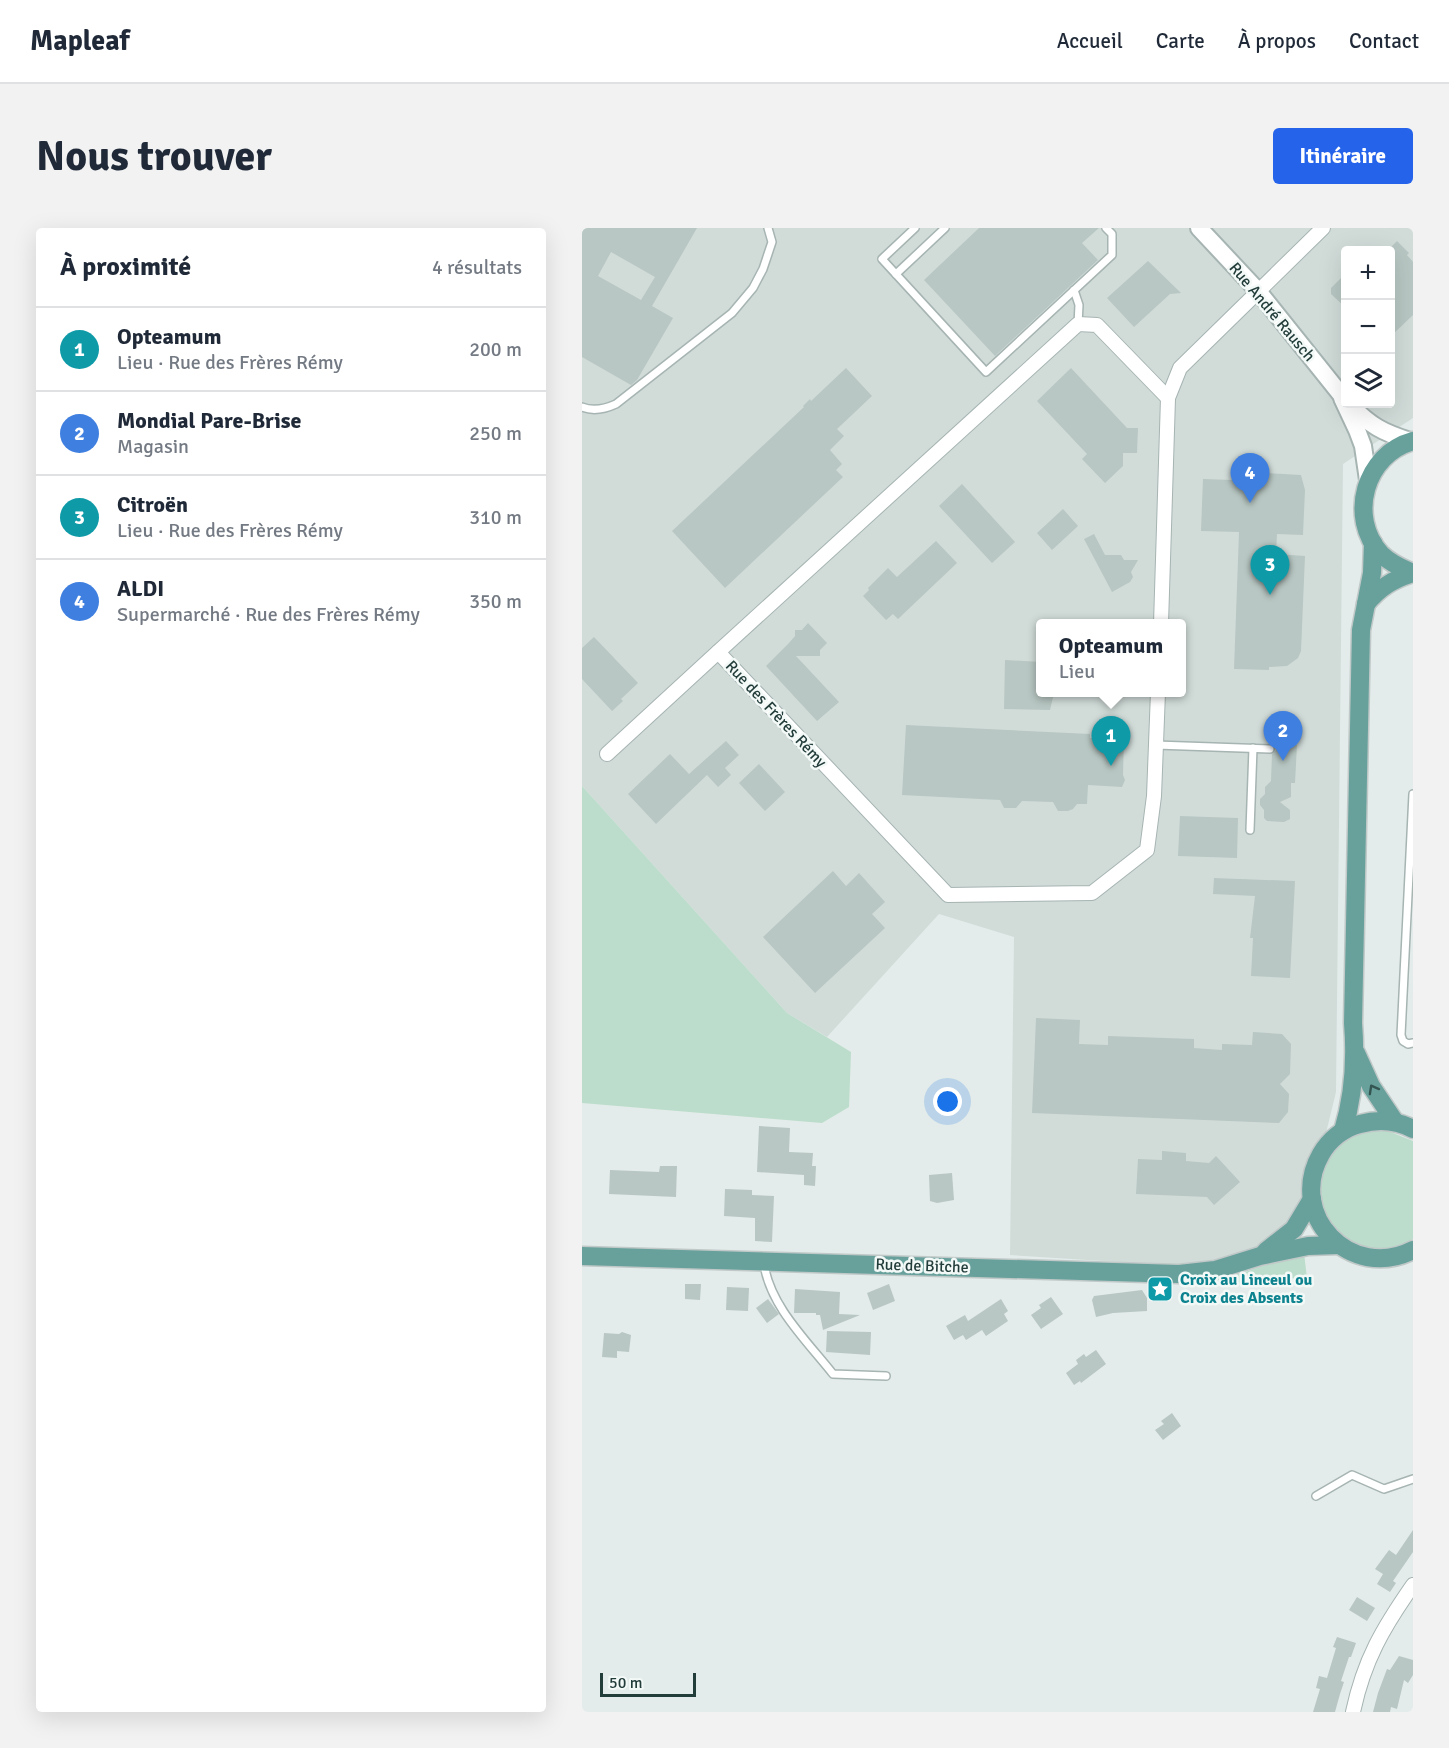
<!DOCTYPE html>
<html lang="fr">
<head>
<meta charset="utf-8">
<style>
	:root { --surface:#fff; --page:#f2f2f3; --text:#1f2937; --muted:#747a83; --line:#e0e1e3; --accent:#2563eb }
	body { margin:0; font-family:Signika,sans-serif; background:var(--page); color:var(--text) }
	.controls { position:absolute; right:18px; top:18px; display:grid; overflow:hidden; border-radius:6px; box-shadow:0 6px 24px #0002 }
	.controls button { width:54px; height:54px; display:grid; place-items:center; padding:0; border:0; border-bottom:2px solid var(--line); background:var(--surface); color:var(--text); font:30px sans-serif }
	.scale { position:absolute; left:18px; bottom:15px; width:96px; box-sizing:border-box; padding-left:6px; border:3px solid #233d3b; border-top:0; font-size:16px; line-height:21px; white-space:nowrap; color:#233d3b; -webkit-text-stroke:4px #f3f9f7; paint-order:stroke }
	.you { position:absolute; left:366px; top:874px; width:21px; height:21px; margin:-15px; border:4px solid #fff; border-radius:50%; background:#1a73e8; box-shadow:0 0 0 9px #1a73e833 }
	.badge { display:grid; place-items:center; width:39px; height:39px; border-radius:50%; background:var(--accent); color:#fff; font-size:20px; font-weight:700 }
	.pin { position:absolute; translate:-50% -50px; filter:drop-shadow(0 2px 3px #0008) }
	.pin::after { content:''; position:absolute; top:32px; width:21px; height:18px; background:inherit; clip-path:polygon(0 0,100% 0,50% 100%) }
	.popup { position:absolute; left:454px; top:391px; width:150px; height:78px; box-sizing:border-box; display:grid; place-content:center; border-radius:6px; background:var(--surface); filter:drop-shadow(0 2px 4px #0005); font-size:20px; white-space:nowrap; color:var(--muted) }
	.popup b { font-size:22px; color:var(--text) }
	.popup::after { content:''; position:absolute; left:50%; top:100%; margin-left:-12px; border:12px solid transparent; border-top-color:var(--surface) }
	.list { margin:0; padding:0; list-style:none }
	h2 { display:flex; justify-content:space-between; align-items:center; height:78px; margin:0; padding:0 24px; font-size:26px }
	h2 small { font-size:20px; font-weight:400; color:var(--muted) }
	.list li { display:grid; grid-template-columns:39px 1fr auto; gap:18px; align-items:center; box-sizing:border-box; height:84px; padding:0 24px; border-top:2px solid var(--line) }
	.list b { display:block; font-size:22px; white-space:nowrap }
	.list p { margin:0; font-size:20px; white-space:nowrap; color:var(--muted) }
	.list em { font-size:20px; font-style:normal; color:var(--muted) }
	.icon { flex:none; width:33px; height:33px; fill:none; stroke:currentColor; stroke-width:2; stroke-linecap:round; stroke-linejoin:round }
	.map { position:relative; flex:none; width:831px; height:1484px; overflow:hidden; border-radius:6px }
	header { display:flex; align-items:center; gap:36px; box-sizing:border-box; height:84px; padding:0 30px; background:var(--surface); border-bottom:2px solid var(--line) }
	header strong { font-size:28px }
	nav { display:flex; gap:33px; margin-inline-start:auto; font-size:21px }
	.intro { display:flex; align-items:center; justify-content:space-between; box-sizing:border-box; height:144px; padding:0 36px }
	h1 { margin:0; font-size:42px }
	.button { padding:15px 27px; border-radius:6px; background:var(--accent); color:#fff; font-size:21px; font-weight:700 }
	main { display:flex; gap:36px; padding:0 36px }
	aside { flex:1; background:var(--surface); border-radius:6px; box-shadow:0 6px 24px #0002 }
	.map>svg:first-child { display:block }
	.built { fill:#d1dcd9; fill-rule:evenodd }
	.green { fill:#bcddcb }
	.building { fill:#b8c7c3; fill-rule:evenodd }
	.lines { fill:none; stroke-linecap:round; stroke-linejoin:round }
	.service-casing { stroke:#a6b4b2; stroke-width:10 }
	.minor-casing { stroke:#a6b4b2; stroke-width:16 }
	.tertiary-casing { stroke:#a6b4b2; stroke-width:20 }
	.primary-casing { stroke:#c1c9c8; stroke-width:21 }
	.service { stroke:#fff; stroke-width:7 }
	.minor { stroke:#fff; stroke-width:14 }
	.tertiary { stroke:#fff; stroke-width:16 }
	.primary { stroke:#68a19c; stroke-width:18 }
	.oneway { stroke:#345653 }
	.labels { text-anchor:middle; dominant-baseline:central; stroke-width:5; stroke-linejoin:round; paint-order:stroke }
	.street-label { font-size:16px; fill:#233d3b; stroke:#f3f9f7 }
	.culture-label { font-size:16px; font-weight:bold; fill:#0d838f; stroke:#f3f9f7; text-anchor:start }
</style>
</head>
<body>
<header>
<strong>Mapleaf</strong>
<nav><a>Accueil</a><a>Carte</a><a>À propos</a><a>Contact</a></nav>
</header>
<div class="intro"><h1>Nous trouver</h1><a class="button">Itinéraire</a></div>
<main>
<aside>
<h2>À proximité<small>4 résultats</small></h2>
<ul class="list">
<li><span class="badge" style="background:#0f9aa8">1</span><div><b>Opteamum</b><p>Lieu · Rue des Frères Rémy</p></div><em>200 m</em></li>
<li><span class="badge" style="background:#3f7fe0">2</span><div><b>Mondial Pare-Brise</b><p>Magasin</p></div><em>250 m</em></li>
<li><span class="badge" style="background:#0f9aa8">3</span><div><b>Citroën</b><p>Lieu · Rue des Frères Rémy</p></div><em>310 m</em></li>
<li><span class="badge" style="background:#3f7fe0">4</span><div><b>ALDI</b><p>Supermarché · Rue des Frères Rémy</p></div><em>350 m</em></li>
</ul>
</aside>
<div class="map">
<svg width="831" height="1484" viewBox="0 0 831 1484">
	<rect width="100%" height="100%" fill="#e3ecea"/>
	<path class="built" d="M0,0H831V190L761,236L754,864L710,1045L428,1027L432,709L357,686L245,809L205,785L0,558ZM764,22H808V176H764ZM458,396H600V464H458Z"/>
	<g class="green">
		<path d="M0,558L205,785L269,824L267,879L240,895L0,875Z"/>
		<path d="M806,903L831,913V1011C767,1048 707,977 753,923C760,914 772,906 783,904C791,903 799,903 806,903Z"/>
		<path d="M722,1025L725,1050L694,1051V1056L638,1055V1052Z"/>
	</g>
	<g class="building">
		<path d="M0,0H115L70,78L91,90L55,152L49,157L0,129ZM29,24L73,49L59,72L16,48Z"/>
		<path d="M397,0H517L500,15L516,32L413,128L342,52Z"/>
		<path d="M815,13L827,25L825,27L831,34V87L808,109V20Z"/>
		<path d="M566,33L599,65L588,66L552,99L525,70Z"/>
		<path d="M764,45V80L749,66V60Z"/>
		<path d="M264,140L290,168L255,201L262,208L248,222L260,236L254,242L261,249L143,360L90,303L222,179L221,178L228,171L229,173Z"/>
		<path d="M489,140L545,200H556L555,225H541V238L523,255L500,231L505,226L455,173Z"/>
		<path d="M681,245L719,247L723,262L721,307L695,306L694,326L723,328L719,423L716,430L705,438L687,439V442L652,441L657,304L619,303L621,251L681,253Z"/>
		<path d="M380,256L433,314L410,335L357,278Z"/>
		<path d="M481,281L496,298L470,322L455,305Z"/>
		<path d="M512,306L523,327H539L542,332H556L549,344L551,349L548,354L530,364L502,311Z"/>
		<path d="M354,313L375,335L316,391L311,386L304,392L281,368L287,362L286,360L306,340L315,349Z"/>
		<path d="M226,395L245,415L238,422V428H214L257,474L235,493L184,438L207,415L213,408V402H220Z"/>
		<path d="M12,409L56,455L39,471L41,473L30,483L0,451V420Z"/>
		<path d="M423,432L459,434V465H472L468,482L422,481Z"/>
		<path d="M324,497L508,506V510L542,511L541,547L543,552L540,559L506,557L505,576H495L491,581L486,583H476L471,574L440,573L434,580H422L418,572L320,567Z"/>
		<path d="M144,513L157,527L143,540L149,547L136,559L125,547L74,596L46,566L88,526L107,546Z"/>
		<path d="M690,516L715,517L713,555H709V569L698,574L708,582V591L702,594L685,593L682,590V582L678,577V571L683,566V559L689,553L690,526L694,522Z"/>
		<path d="M177,536L203,564L183,583L157,555Z"/>
		<path d="M598,588L656,590L655,630L596,628Z"/>
		<path d="M251,643L264,658L277,645L303,674L290,686L303,700L233,765L181,709Z"/>
		<path d="M632,650L713,653L708,750L669,748L671,710H668L673,668L631,666Z"/>
		<path d="M454,790L498,792L497,816L526,817V808L612,811V820L640,822V816L670,817L671,804L700,806L709,816L708,846L698,856L707,866L706,884L697,895L450,885Z"/>
		<path d="M177,898L208,900L207,924L231,925L230,938H234L233,958L222,957V947L175,944Z"/>
		<path d="M580,923L604,925V933L627,935L634,928L658,954L632,977L625,969L554,966L556,931L580,932Z"/>
		<path d="M78,938H95L94,969L27,966L28,942L77,944Z"/>
		<path d="M370,945L372,972L355,975L348,973L347,947Z"/>
		<path d="M143,961L170,962V967L192,968L190,1014L173,1013V990L142,988Z"/>
		<path d="M103,1056H119L118,1072L103,1071Z"/>
		<path d="M307,1056L313,1073L291,1082L285,1065Z"/>
		<path d="M145,1059L167,1060L166,1083L144,1082Z"/>
		<path d="M213,1061L258,1064L257,1086L278,1087L241,1102L238,1087H234V1085H212Z"/>
		<path d="M560,1062L565,1070V1083L531,1085L514,1089L510,1072L512,1068Z"/>
		<path d="M469,1069L481,1086L459,1101L449,1087L459,1080L457,1077Z"/>
		<path d="M186,1071L197,1086L185,1095L174,1080Z"/>
		<path d="M419,1071L426,1083L422,1086L426,1093L404,1108L400,1102L384,1112L381,1107L372,1112L364,1098L383,1087L386,1093Z"/>
		<path d="M245,1103L289,1104L288,1127L244,1124Z"/>
		<path d="M40,1104L49,1107L47,1124L35,1123V1130L20,1129L22,1105L37,1106Z"/>
		<path d="M514,1122L524,1136L499,1155L498,1153L492,1157L484,1145L496,1136L494,1132L502,1126L504,1129Z"/>
		<path d="M590,1185L599,1198L581,1212L573,1202L582,1196L579,1193Z"/>
		<path d="M831,1302V1324L811,1353L814,1355L808,1364L795,1356L801,1346L793,1341L807,1322L814,1327Z"/>
		<path d="M775,1369L793,1380L785,1393L767,1382Z"/>
		<path d="M755,1409L774,1415L769,1429H767L759,1453L762,1454L758,1466L753,1484H731L738,1461L734,1460L737,1448L745,1450L754,1420L751,1419Z"/>
		<path d="M817,1428L831,1432V1447L826,1455L822,1452L815,1481L809,1479L808,1484H791L796,1465L805,1441L808,1442Z"/>
	</g>
	<g class="lines">
		<g class="service-casing">
			<g id="service">
				<path d="M333,0L300,31L404,144L530,27V6L524,0"/>
				<path d="M314,46L363,0"/>
				<path d="M492,62L497,77L496,96"/>
				<path d="M0,179C12,184 23,181 34,176L150,85L171,60L181,41L190,14L186,0"/>
				<path d="M574,517L688,521"/>
				<path d="M831,566L819,807L821,813L826,816L831,815"/>
				<path d="M668,602L671,520"/>
				<path d="M182,1036C188,1078 225,1113 251,1146L304,1148"/>
				<path d="M734,1268L770,1247L802,1261L831,1251"/>
			</g>
		</g>
		<g class="minor-casing">
			<g id="minor">
				<path d="M579,396L586,170L598,140L741,0"/>
				<path d="M576,464L572,568L565,622L510,665L366,667L136,424L496,96L515,97L586,170"/>
				<path d="M25,526L136,424"/>
				<path d="M771,1484C782,1432 801,1400 831,1357"/>
			</g>
		</g>
		<g class="tertiary-casing">
			<g id="tertiary">
				<path d="M617,0L676,63L764,173"/>
				<path d="M760,170L775,202L781,218L786,252"/>
				<path d="M768,177C789,198 800,204 828,213"/>
			</g>
		</g>
		<g class="primary-casing">
			<g id="primary">
				<path d="M831,213C783,226 765,289 799,326C808,335 819,340 831,345"/>
				<path d="M784,376C797,360 811,351 831,345"/>
				<path d="M774,825L789,858L813,894"/>
				<path d="M831,901C814,892 796,891 778,896C761,900 747,912 739,926C704,987 769,1054 831,1022"/>
				<path d="M761,903C772,867 774,832 771,795L779,402L790,345L791,315"/>
				<path d="M684,1023L712,1001L730,971"/>
				<path d="M0,1028L597,1046L633,1042L678,1028L726,1018L757,1017"/>
			</g>
		</g>
		<use href="#service" class="service"/>
		<use href="#minor" class="minor"/>
		<use href="#tertiary" class="tertiary"/>
		<use href="#primary" class="primary"/>
	</g>
	<defs><path id="oneway-chevron" d="M-2-3.5L2.5 0L-2 3.5" fill="none" stroke-width="1.6" stroke-linecap="round" stroke-linejoin="round" transform="scale(1.5)"/></defs>
	<use class="oneway" href="#oneway-chevron" transform="translate(791 861) rotate(-119)"/>
	<defs>
		<g id="sight-square" transform="scale(1.35)"><rect x="-9" y="-9" width="18" height="18" rx="4" fill="#0f9aa8" stroke="#f3f9f7"/><path d="M0-6L1.8-2.2L6-1.7L2.9 1.2L3.7 5.4L0 3.3L-3.7 5.4L-2.9 1.2L-6-1.7L-1.8-2.2Z" fill="#fff"/></g>
	</defs>
	<g fill-rule="evenodd">
		<use href="#sight-square" x="578" y="1061"/>
	</g>
	<g class="labels">
		<g class="street-label">
			<text transform="translate(690 84) rotate(50)">Rue André Rausch</text>
			<text transform="translate(194 486) rotate(47)">Rue des Frères Rémy</text>
			<text transform="translate(340 1038) rotate(2)">Rue de Bitche</text>
		</g>
		<g class="culture-label">
			<text x="598" y="1052">Croix au Linceul ou<tspan x="598" dy="18">Croix des Absents</tspan></text>
		</g>
	</g>
</svg>
<div class="controls">
<button>+</button>
<button>−</button>
<button><svg class="icon" aria-label="layers" viewBox="0 0 24 24"><path d="M12 4l9 5-9 5-9-5zM3 14l9 5 9-5"/></svg></button>
</div>
<div class="scale">50 m</div>
<div class="you"></div>
<div class="pin badge" style="left:529px;top:538px;background:#0f9aa8">1</div>
<div class="popup"><b>Opteamum</b>Lieu</div>
<div class="pin badge" style="left:701px;top:533px;background:#3f7fe0">2</div>
<div class="pin badge" style="left:688px;top:367px;background:#0f9aa8">3</div>
<div class="pin badge" style="left:668px;top:275px;background:#3f7fe0">4</div>
</div>
</main>
</body>
</html>
